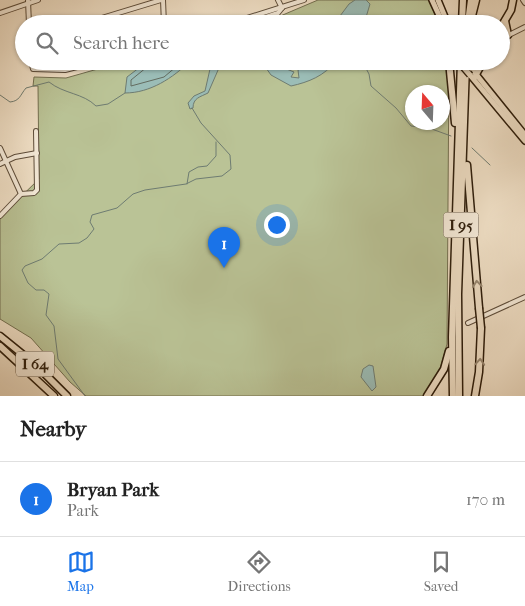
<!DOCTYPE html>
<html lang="en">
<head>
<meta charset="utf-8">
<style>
	:root { --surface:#fff; --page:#f2f2f2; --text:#222; --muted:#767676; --line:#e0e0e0; --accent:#1a73e8 }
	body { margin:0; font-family:"IM FELL French Canon",serif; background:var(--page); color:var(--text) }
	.compass { position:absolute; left:405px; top:85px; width:45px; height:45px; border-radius:50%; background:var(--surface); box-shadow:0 1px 4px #0004; rotate:341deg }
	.you { position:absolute; left:276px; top:224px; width:18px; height:18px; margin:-12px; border:4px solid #fff; border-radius:50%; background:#1a73e8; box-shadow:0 0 0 8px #1a73e833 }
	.badge { display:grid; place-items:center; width:32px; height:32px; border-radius:50%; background:var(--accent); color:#fff; font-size:16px; font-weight:700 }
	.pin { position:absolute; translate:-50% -41px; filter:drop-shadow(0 1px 2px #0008) }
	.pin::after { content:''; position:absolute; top:26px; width:18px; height:15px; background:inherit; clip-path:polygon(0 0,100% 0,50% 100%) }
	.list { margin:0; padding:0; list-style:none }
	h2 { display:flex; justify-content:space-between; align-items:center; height:65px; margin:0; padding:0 20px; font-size:21px }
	h2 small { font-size:16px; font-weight:400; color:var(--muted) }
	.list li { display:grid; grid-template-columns:32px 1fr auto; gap:15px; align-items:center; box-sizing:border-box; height:75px; padding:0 20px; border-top:1px solid var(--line) }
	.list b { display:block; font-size:19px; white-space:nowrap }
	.list p { margin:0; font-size:16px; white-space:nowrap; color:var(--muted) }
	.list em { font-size:16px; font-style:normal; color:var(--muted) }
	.icon { flex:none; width:28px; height:28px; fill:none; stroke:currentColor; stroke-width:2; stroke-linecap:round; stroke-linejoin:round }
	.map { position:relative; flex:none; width:525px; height:396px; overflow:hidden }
	.search { position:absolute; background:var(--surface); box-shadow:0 1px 4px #0004; left:15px; right:15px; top:15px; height:55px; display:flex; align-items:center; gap:12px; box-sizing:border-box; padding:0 18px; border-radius:28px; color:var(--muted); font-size:19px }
	.sheet { height:140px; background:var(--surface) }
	nav { display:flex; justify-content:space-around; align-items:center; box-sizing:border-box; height:70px; border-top:1px solid var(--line); background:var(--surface); font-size:14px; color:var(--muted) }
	nav a { display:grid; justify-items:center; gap:2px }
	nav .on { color:var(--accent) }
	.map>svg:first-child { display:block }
	.green { fill:#bac396; stroke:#726f50; fill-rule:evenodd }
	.water { fill:#9bbdb7; stroke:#6e7c72 }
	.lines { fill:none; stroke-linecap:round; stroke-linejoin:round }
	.shore { stroke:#636c60; stroke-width:1 }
	.stream { stroke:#6e7c72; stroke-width:1 }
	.minor-casing { stroke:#5c4c3a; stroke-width:6 }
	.major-casing { stroke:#2b1b0a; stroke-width:8 }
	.highway-casing { stroke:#2b1b0a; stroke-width:9 }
	.minor { stroke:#f6ecdb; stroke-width:4 }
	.major { stroke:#f1e1c8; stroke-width:5 }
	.highway { stroke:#f1e1c8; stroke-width:6 }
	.major-bridge-casing { stroke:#2b1b0a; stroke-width:8; stroke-linecap:butt }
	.highway-bridge-casing { stroke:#2b1b0a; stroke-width:9; stroke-linecap:butt }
	.major-bridge { stroke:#f1e1c8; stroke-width:5 }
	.highway-bridge { stroke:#f1e1c8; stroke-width:6 }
	.oneway { stroke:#988872 }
	.labels { text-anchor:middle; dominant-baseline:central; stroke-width:4.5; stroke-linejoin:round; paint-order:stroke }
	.shield { fill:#f6ecdb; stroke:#685a49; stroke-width:1 }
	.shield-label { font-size:15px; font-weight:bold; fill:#2b1b0a }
</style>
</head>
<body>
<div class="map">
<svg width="525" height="396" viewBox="0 0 525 396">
	<rect width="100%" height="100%" fill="#f1e1c8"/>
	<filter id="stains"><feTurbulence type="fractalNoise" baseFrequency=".004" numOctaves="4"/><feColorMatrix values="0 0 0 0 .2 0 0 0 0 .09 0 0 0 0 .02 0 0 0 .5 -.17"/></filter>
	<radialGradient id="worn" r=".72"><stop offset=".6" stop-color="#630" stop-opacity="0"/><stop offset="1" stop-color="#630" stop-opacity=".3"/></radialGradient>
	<g class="green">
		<path d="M318,0H429L439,24H256L278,17Z"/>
		<path d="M126,61H449L447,344L439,373L423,396H86L70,382L31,338L0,319V217L39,179L38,86H33L34,77L66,78ZM412,92H442V122H412Z"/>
	</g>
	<g class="water">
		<path d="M355,0H366L370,4L364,24H360L356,19L352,24H334L349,4Z"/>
		<path d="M148,61H190C173,78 150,93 125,93L127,77Z"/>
		<path d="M207,61H222L208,93C200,97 193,98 193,108L190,109L188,103L194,96L205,91L210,69Z"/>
		<path d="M261,61H280L284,68L294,72L291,77L299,78L298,70L319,61H336C324,76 309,82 291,86L271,75Z"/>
		<path d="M369,365L373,366L376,387L372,391L361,377L363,369Z"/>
	</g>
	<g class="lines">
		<path class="shore" d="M148,61L147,67L131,80V86L164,77L183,61"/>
		<g class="stream">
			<path d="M362,61L369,74L371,86L396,108L411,126L429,128L451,136"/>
			<path d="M0,95L10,102C20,101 20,95 26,88L49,82C64,94 83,93 96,106L108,104L125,93"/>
			<path d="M472,148L490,165"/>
			<path d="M187,184L189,172L198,167L207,166L216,156V142"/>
			<path d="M85,396L58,359L54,326L46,315L49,294L44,290H36L28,283L22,270L25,266L42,259L59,244L79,243L87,238L94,229L90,222L92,215L117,208L133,194L145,190L186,184L196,179L222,176L231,169L230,155L201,123L192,108"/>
		</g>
		<g class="minor-casing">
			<g id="minor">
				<path d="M163,0L164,24"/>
				<path d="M278,0L282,8"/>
				<path d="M523,0L525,3"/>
				<path d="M28,1L29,24"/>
				<path d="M0,13L38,0"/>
				<path d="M82,24L161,0"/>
				<path d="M228,24L304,0"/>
				<path d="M244,24L278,13L282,8"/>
				<path d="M501,39L525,27"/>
				<path d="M31,61L33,69L65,70L101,61"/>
				<path d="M0,148L21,194"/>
				<path d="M0,164L15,157L37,153"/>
				<path d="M0,216L21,194L34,193L37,190L36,131"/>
				<path d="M468,323L525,297"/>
			</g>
		</g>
		<g class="major-casing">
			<g id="major">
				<path d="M432,0L443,24"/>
				<path d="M438,0L448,24"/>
				<path d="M471,68L525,135"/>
				<path d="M470,75L525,141"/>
				<path d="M475,77L484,61"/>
			</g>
		</g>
		<g class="highway-casing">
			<g id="highway">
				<path d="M469,15L471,0"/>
				<path d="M505,21L508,35"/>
				<path d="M462,24L463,0"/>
				<path d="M470,24L476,0"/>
				<path d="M501,27L511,10L513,0"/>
				<path d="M449,61L455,123"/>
				<path d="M467,165L479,308"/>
				<path d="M0,336L37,366L67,396"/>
				<path d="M0,346L54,396"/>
				<path d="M427,396L444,369L449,351"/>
				<path d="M453,396L452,337L461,61"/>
				<path d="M459,396L458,294L466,65"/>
				<path d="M475,396L479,372L481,328"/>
			</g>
		</g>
		<use href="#minor" class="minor"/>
		<use href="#major" class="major"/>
		<use href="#highway" class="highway"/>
		<g class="major-bridge-casing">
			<g id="major-bridge">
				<path d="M458,61L470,75"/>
				<path d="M466,61L471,68"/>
			</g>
		</g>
		<g class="highway-bridge-casing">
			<path id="highway-bridge" d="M479,308L481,328"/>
		</g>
		<use href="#major-bridge" class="major-bridge"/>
		<use href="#highway-bridge" class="highway-bridge"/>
	</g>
	<defs><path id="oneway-chevron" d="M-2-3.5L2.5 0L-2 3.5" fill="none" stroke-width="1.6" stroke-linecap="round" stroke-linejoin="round" transform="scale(1.25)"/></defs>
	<g class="oneway">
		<use href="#oneway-chevron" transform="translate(477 284) rotate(-96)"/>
		<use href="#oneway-chevron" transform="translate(480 362) rotate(-86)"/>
	</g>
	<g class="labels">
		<g class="shield">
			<rect x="443.5" y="212.5" width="35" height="25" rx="4"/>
			<rect x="16" y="351.5" width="38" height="25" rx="4"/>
		</g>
		<g class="shield-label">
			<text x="461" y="225">I 95</text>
			<text x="35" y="364">I 64</text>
		</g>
	</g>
	<rect width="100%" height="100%" filter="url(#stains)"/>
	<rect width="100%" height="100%" fill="url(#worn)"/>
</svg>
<svg class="compass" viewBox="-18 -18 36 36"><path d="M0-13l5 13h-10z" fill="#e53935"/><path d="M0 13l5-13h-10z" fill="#767676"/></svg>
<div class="you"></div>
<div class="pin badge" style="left:224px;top:268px">1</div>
<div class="search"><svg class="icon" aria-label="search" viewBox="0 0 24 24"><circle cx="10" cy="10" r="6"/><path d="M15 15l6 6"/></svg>Search here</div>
</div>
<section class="sheet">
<h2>Nearby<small></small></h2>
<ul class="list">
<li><span class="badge">1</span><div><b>Bryan Park</b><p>Park</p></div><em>170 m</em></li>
</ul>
</section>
<nav>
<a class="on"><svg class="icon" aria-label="map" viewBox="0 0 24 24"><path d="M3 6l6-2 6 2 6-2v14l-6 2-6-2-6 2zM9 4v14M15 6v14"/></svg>Map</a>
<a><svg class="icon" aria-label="directions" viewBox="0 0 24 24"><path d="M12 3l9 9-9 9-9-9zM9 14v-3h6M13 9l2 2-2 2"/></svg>Directions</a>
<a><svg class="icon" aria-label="saved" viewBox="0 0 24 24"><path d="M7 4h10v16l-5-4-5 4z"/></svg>Saved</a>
</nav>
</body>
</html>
